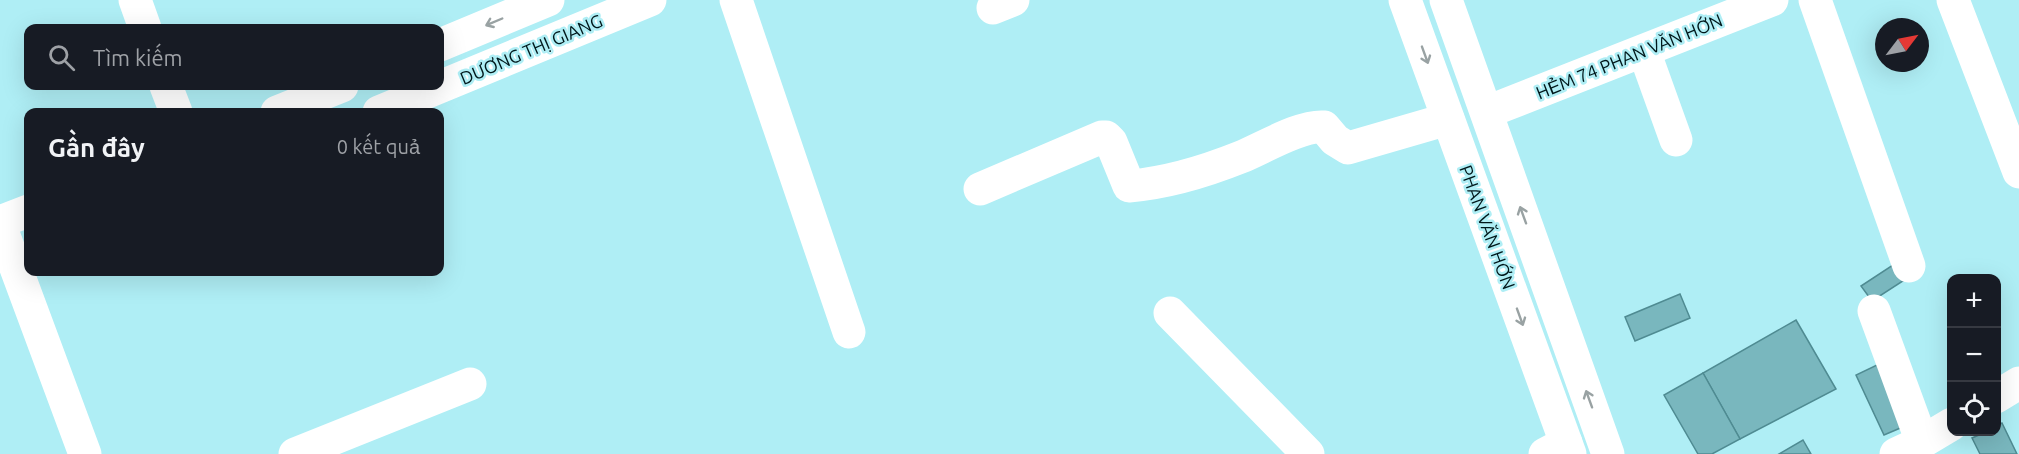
<!DOCTYPE html>
<html lang="vi">
<head>
<meta charset="utf-8">
<style>
	:root { --surface:#171b24; --page:#242831; --text:#f1f3f6; --muted:#9ea1a6; --line:#363941 }
	body { margin:0; font-family:Ubuntu,sans-serif; background:var(--page); color:var(--text) }
	.controls { position:absolute; right:18px; bottom:18px; display:grid; overflow:hidden; border-radius:12px; box-shadow:0 6px 24px #0002 }
	.controls button { width:54px; height:54px; display:grid; place-items:center; padding:0; border:0; border-bottom:2px solid var(--line); background:var(--surface); color:var(--text); font:30px sans-serif }
	.compass { position:absolute; left:1875px; top:18px; width:54px; height:54px; border-radius:50%; background:var(--surface); box-shadow:0 6px 24px #0002; rotate:58deg }
	.list { margin:0; padding:0; list-style:none }
	h2 { display:flex; justify-content:space-between; align-items:center; height:78px; margin:0; padding:0 24px; font-size:26px }
	h2 small { font-size:20px; font-weight:400; color:var(--muted) }
	.icon { flex:none; width:33px; height:33px; fill:none; stroke:currentColor; stroke-width:2; stroke-linecap:round; stroke-linejoin:round }
	.map { position:relative; flex:none; width:2019px; height:454px; overflow:hidden }
	.search { position:absolute; background:var(--surface); box-shadow:0 6px 24px #0002; left:24px; top:24px; width:420px; height:66px; display:flex; align-items:center; gap:15px; box-sizing:border-box; padding:0 21px; border-radius:12px; color:var(--muted); font-size:22px }
	.panel { position:absolute; background:var(--surface); box-shadow:0 6px 24px #0002; left:24px; top:108px; width:420px; height:168px; border-radius:12px }
	.map>svg:first-child { display:block }
	.building { fill:#79b7be; stroke:#4f8b92; stroke-width:1.5 }
	.lines { fill:none; stroke-linecap:round; stroke-linejoin:round }
	.minor { stroke:#fff; stroke-width:33 }
	.major { stroke:#fff; stroke-width:33 }
	.oneway { stroke:#99a2a3 }
	.labels { text-anchor:middle; dominant-baseline:central; stroke-width:5; stroke-linejoin:round; paint-order:stroke }
	.street-label { font-size:18px; fill:#00171a; stroke:#afeef5 }
</style>
</head>
<body>
<div class="map">
<svg width="2019" height="454" viewBox="0 0 2019 454">
	<rect width="100%" height="100%" fill="#afeef5"/>
	<g class="building">
		<path d="M1899,261L1909,277L1872,301L1861,286Z"/>
		<path d="M1680,294L1690,318L1635,341L1625,317Z"/>
		<path d="M1796,320L1836,389L1740,439L1703,373Z"/>
		<path d="M1877,365L1905,426L1884,435L1856,375Z"/>
		<path d="M1703,373L1740,439L1712,454H1698L1664,395Z"/>
		<path d="M2002,423L2017,454H1980L1972,438L1986,432H1996V426Z"/>
		<path d="M1803,440L1811,454H1779Z"/>
	</g>
	<g class="lines">
		<g class="minor">
			<path d="M135,0L145,28"/>
			<path d="M736,0L849,332"/>
			<path d="M1815,0L1909,266"/>
			<path d="M1953,0L2019,172"/>
			<path d="M993,8L1013,0"/>
			<path d="M440,45L548,0"/>
			<path d="M1644,51L1676,140"/>
			<path d="M166,86L176,112"/>
			<path d="M277,112L342,86"/>
			<path d="M379,112L650,0"/>
			<path d="M1487,112L1772,0"/>
			<path d="M980,189L1102,137H1106L1111,142L1129,186C1167,183 1206,171 1241,157C1263,148 1301,125 1324,127L1335,140L1348,148L1448,119"/>
			<path d="M0,222L28,211"/>
			<path d="M0,225L85,454"/>
			<path d="M1874,311L1922,442"/>
			<path d="M1170,313L1308,454"/>
			<path d="M1996,397L2019,383"/>
			<path d="M295,454L470,384"/>
			<path d="M1545,454L1566,443"/>
			<path d="M1896,454L1922,442L1952,424"/>
		</g>
		<g class="major">
			<path d="M1405,0L1570,454"/>
			<path d="M1446,0L1608,454"/>
		</g>
	</g>
	<defs><path id="oneway-shaft" d="M-6 0H5M1.5-3L5.5 0L1.5 3" fill="none" stroke-width="1.6" stroke-linecap="round" stroke-linejoin="round" transform="scale(1.5)"/></defs>
	<g class="oneway">
		<use href="#oneway-shaft" transform="translate(494 22) rotate(157)"/>
		<use href="#oneway-shaft" transform="translate(1425 55) rotate(70)"/>
		<use href="#oneway-shaft" transform="translate(1523 215) rotate(-110)"/>
		<use href="#oneway-shaft" transform="translate(1520 317) rotate(70)"/>
		<use href="#oneway-shaft" transform="translate(1589 399) rotate(-110)"/>
	</g>
	<g class="labels">
		<g class="street-label">
			<text transform="translate(531 49) rotate(-23)">DƯƠNG THỊ GIANG</text>
			<text transform="translate(1629 56) rotate(-22)">HẺM 74 PHAN VĂN HỚN</text>
			<text transform="translate(1488 227) rotate(70)">PHAN VĂN HỚN</text>
		</g>
	</g>
</svg>
<div class="controls">
<button>+</button>
<button>−</button>
<button><svg class="icon" aria-label="locate" viewBox="0 0 24 24"><circle cx="12" cy="12" r="6"/><path d="M12 2v4M12 18v4M2 12h4M18 12h4"/></svg></button>
</div>
<svg class="compass" viewBox="-18 -18 36 36"><path d="M0-13l5 13h-10z" fill="#e53935"/><path d="M0 13l5-13h-10z" fill="#9ea1a6"/></svg>
<div class="search"><svg class="icon" aria-label="search" viewBox="0 0 24 24"><circle cx="10" cy="10" r="6"/><path d="M15 15l6 6"/></svg>Tìm kiếm</div>
<section class="panel">
<h2>Gần đây<small>0 kết quả</small></h2>
<ul class="list">
</ul>
</section>
</div>
</body>
</html>
